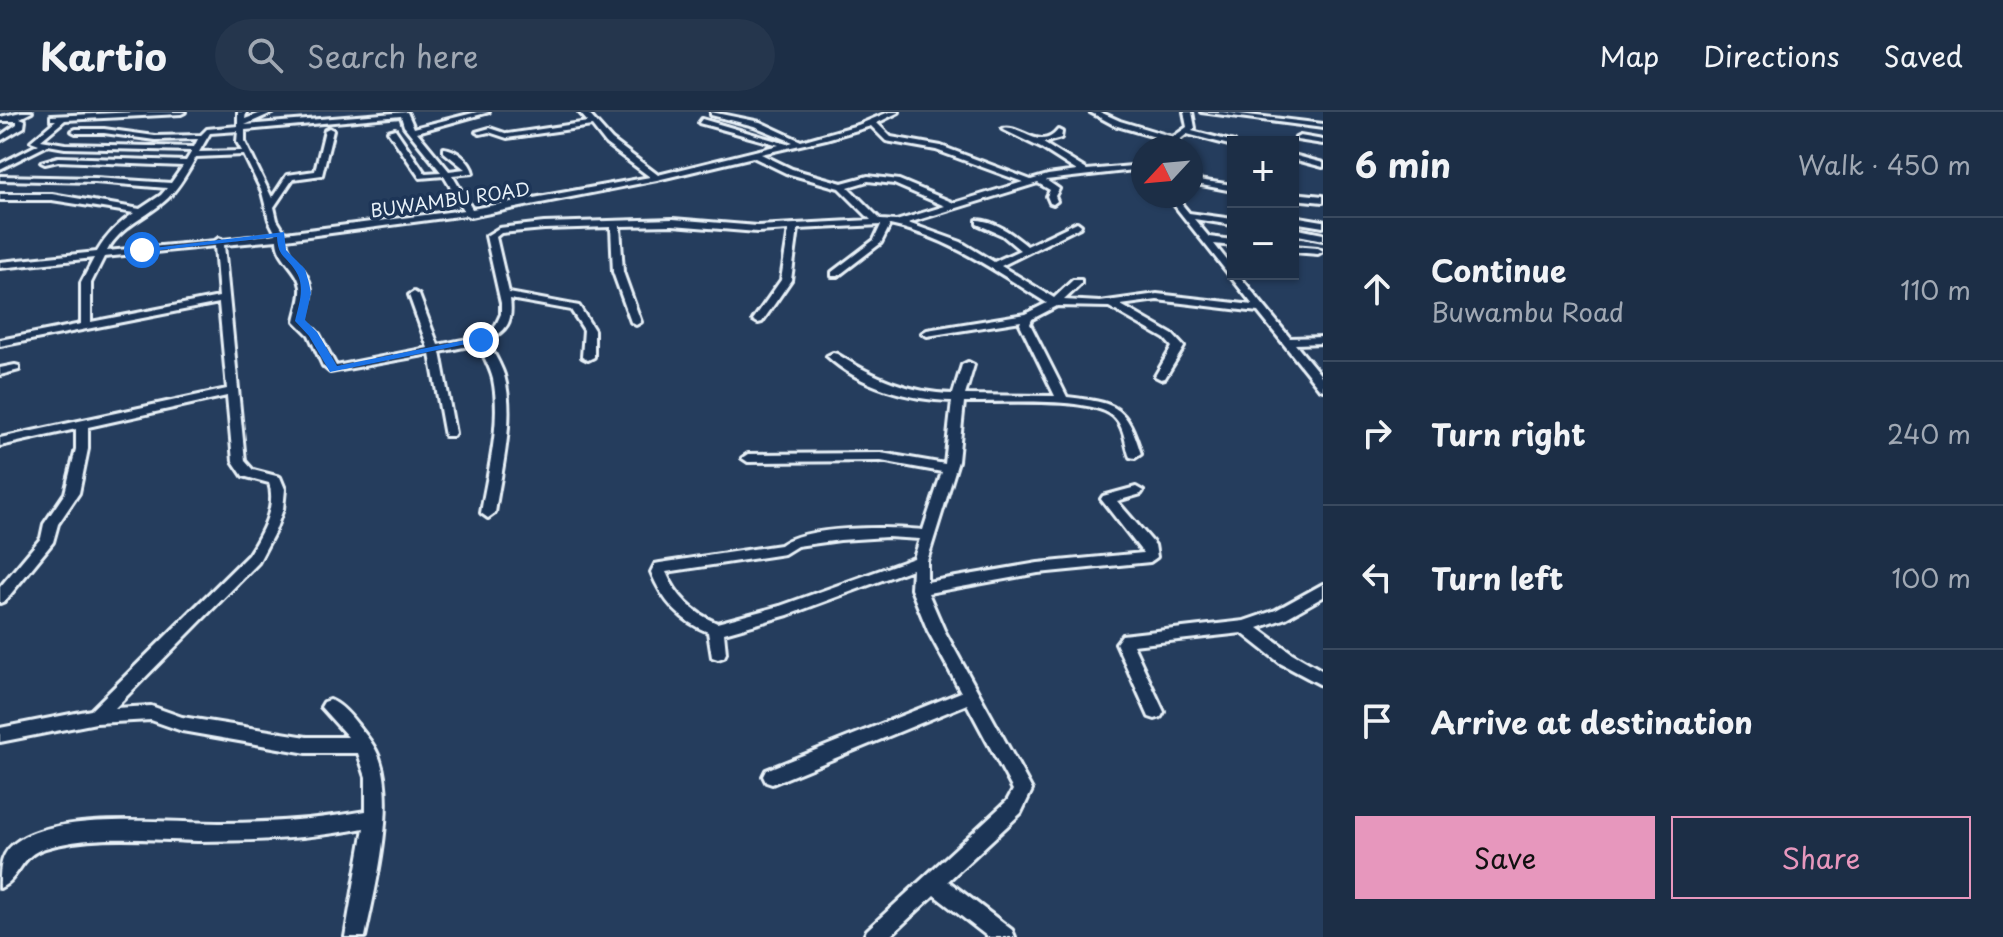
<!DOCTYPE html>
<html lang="en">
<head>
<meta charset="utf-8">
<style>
	:root { --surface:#1c2e46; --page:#25364d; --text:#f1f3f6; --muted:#a0a8b3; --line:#3a4a5f; --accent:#e797bd }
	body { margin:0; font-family:"Playpen Sans",sans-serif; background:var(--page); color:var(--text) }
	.controls { position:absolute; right:24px; top:24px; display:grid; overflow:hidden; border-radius:0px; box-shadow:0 2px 6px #0004 }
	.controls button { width:72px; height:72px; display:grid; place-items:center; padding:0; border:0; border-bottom:2px solid var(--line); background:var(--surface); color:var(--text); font:40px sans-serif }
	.compass { position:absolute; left:1131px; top:24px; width:72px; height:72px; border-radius:50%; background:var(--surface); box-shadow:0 2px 6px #0004; rotate:244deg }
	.stop { position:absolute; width:24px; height:24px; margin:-18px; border:6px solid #1a73e8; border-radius:50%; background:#fff }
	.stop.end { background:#1a73e8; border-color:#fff; box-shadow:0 2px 8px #0008 }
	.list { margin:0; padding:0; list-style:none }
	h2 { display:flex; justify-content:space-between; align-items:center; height:104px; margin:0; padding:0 32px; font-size:34px }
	h2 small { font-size:26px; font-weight:400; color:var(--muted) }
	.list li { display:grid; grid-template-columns:52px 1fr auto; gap:24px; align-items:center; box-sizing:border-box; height:144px; padding:0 32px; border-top:2px solid var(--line) }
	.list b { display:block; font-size:30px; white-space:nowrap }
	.list p { margin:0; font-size:26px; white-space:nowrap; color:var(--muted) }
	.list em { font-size:26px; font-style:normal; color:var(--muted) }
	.actions { display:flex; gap:16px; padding:24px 32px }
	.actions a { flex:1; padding:18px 0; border:2px solid var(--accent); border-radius:0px; text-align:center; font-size:28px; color:var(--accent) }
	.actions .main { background:var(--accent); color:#111 }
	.icon { flex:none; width:44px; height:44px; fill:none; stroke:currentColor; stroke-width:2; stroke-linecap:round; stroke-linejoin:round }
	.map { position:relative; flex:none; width:1323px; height:825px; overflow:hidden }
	header { display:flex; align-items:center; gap:48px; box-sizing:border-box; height:112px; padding:0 40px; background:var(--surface); border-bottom:2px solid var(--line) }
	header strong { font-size:38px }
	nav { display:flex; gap:44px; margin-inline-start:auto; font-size:28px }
	.search { width:560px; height:72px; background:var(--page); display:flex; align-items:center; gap:20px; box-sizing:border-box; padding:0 28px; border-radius:44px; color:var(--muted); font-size:30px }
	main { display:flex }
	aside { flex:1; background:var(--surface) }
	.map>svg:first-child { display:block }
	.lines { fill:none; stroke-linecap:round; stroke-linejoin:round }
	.minor-casing { stroke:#e8f1f8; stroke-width:6 }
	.minor { fill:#1d3557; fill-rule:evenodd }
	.route { fill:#1a73e8 }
	.labels { text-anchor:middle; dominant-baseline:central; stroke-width:7; stroke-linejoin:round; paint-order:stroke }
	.far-street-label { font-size:18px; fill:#e8f1f8; stroke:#1d3557 }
</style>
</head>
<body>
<header>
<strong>Kartio</strong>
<div class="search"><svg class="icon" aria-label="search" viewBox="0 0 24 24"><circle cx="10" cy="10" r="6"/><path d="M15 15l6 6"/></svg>Search here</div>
<nav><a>Map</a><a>Directions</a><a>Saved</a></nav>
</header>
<main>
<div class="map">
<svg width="1323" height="825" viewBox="0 0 1323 825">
	<rect width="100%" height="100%" fill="#253d5d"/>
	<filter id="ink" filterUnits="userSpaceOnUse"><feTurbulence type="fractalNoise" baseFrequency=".0125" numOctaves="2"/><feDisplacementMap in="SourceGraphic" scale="16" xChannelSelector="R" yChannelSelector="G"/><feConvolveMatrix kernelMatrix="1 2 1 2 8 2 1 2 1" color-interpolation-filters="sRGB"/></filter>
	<g filter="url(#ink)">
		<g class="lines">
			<g class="minor-casing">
				<g id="minor">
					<path d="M21,0H32L20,6L25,8L24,15L0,29V24L17,12V9H0V5Z"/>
					<path d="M136,0H185L181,2L65,8L41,28L65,32L194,35L198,27L155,28L104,21H76L72,19L76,17H104L155,24L201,23L207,17L238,14V0H246L245,7L264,0H274L245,13L407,0L414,16L477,0H489L417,20L449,59L465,57L444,40V36C456,37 471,50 473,61L452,63L472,97L650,65L606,32L592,14L507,26L489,20L480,22L476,20L490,16L508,22L588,10L579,0H587L612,28L658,63L779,33L699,11L702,7L787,32L793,30L754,14L711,3V0L760,10L801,29L858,13L889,0H899L877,11L891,25L941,34L1031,68L1048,63L1077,59L1041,36L1002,17C1021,12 1040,41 1058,18L1062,20L1061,26L1043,31L1087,58L1143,53V57L1046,68L1059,77L1055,84L1057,89L1053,92L1050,91L1047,84L1050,78L1038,71L908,111L961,130L994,150L1020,138L1002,123L977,112V108C996,109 1012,122 1027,134L1077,110L1081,113L1080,115L1001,154L1054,186L1073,168H1081V172L1064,188L1100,190L1157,182L1253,193L1167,84H1175L1189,101L1233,107V113L1194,107L1209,125L1233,128V134L1214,132L1233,156V162H1238L1290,226L1323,225V231L1295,232L1323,266V278L1319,276L1258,200L1157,188L1121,193L1173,223L1184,235L1165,266L1161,267L1155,264L1172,235L1165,227L1109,195L1057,194L1032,207L1030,212L1067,285C1116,291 1127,293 1141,342L1135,346L1130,345C1125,333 1125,314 1113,304C1089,284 997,291 964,290L958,349L927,449V470L1038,451L1143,441L1101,387L1103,384L1136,375L1143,379L1141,382L1117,389L1155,433L1157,445L1150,450L1038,461L928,481L944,518L1032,678L1021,701L948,769L1012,818L1015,825H988L934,783L889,825H864L867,818L1007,689L1013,678L967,592L772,672L766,670L763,664L766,658L961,580L928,519L911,477L912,457L788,503L724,521L726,541L724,545L718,547L712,545L708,520C680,509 662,488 651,460L655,452L660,451L780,433C806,413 890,415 923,418L942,360L881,349L748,350L742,346L748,342L881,341L945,352L952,289C909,288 859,274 827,244L833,241L837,242C873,265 910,281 953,282L962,253L968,250L974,253L965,283L1055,284L1020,212L1021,209L927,224L922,221L927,218L1025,202L1047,191C997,160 949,125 890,113L881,131L838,164H832V160L874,128L881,113L798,117L791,168L762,210L758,211L753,208L781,168L789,118L757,120L673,113L620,114L623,160L641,210L636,213L631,210L613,160L611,115L544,117L501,121L496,125L509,181L579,194L594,218V245L588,248L582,245L584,218L571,198L510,187C513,210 507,219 487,229C493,240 500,251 504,263C516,307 501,358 495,401L488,406L481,401C488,358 502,311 493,267C490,255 483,243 478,232L440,240L455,321L453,324H445L430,242L330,260L323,254L309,223L295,209C297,198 302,187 301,175C298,156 278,147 277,128L224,133L245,349L253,358L280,365L285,377L283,397L275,419L258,451L115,596L151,594L182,605L307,625H348L321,595L324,590L330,588C341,592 350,603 357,612C366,623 376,635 380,648C396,694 375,778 365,825H345L364,716C310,727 254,729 198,729C148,728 93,722 45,736C20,743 19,768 0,776C0,755 0,740 19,728C63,700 167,711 219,711C268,711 317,708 366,699V665L358,641H307L182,619L151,608L96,611L0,630V616L91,598L248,443C261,423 277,395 269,371L243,364L233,349L227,284L88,315V337L79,381L58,412L53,430L5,489L0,491V475L41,426L44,412L65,381L76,337V317L0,334V326L227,277L219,191L0,234V228L81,212V171L94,146L0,156V150L97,140C106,124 118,112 134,101L52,88H0V82H52L140,97L161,83L167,76L95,70L0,68V64L95,66L171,71L183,54L58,49L45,52L41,50L58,45L186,49L192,39L65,36L48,33L0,57V52L39,32L31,29L56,8H51V4ZM401,4L404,14L441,60L425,61L395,17L388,19L420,66L444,64L464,98L285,121L277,108L274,95L293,67L322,63L333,18L329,16L325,18L315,59L287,63L272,86L245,30V18ZM871,14L886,29L936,38L1023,70L954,91L899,68L868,64L842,71L792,57L761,42L826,27ZM238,19L237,30L242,39L199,40L210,21ZM244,43L262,80L269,108L276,122L223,128L219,126L215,129L107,139C121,113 147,106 168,86C180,74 188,59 196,45ZM753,45L786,61L839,76L871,108L757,114L673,107L544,111L499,116L486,124L501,191V202L494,217L478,225L438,233L419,183L414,180L409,183L428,236L336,254L319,222L305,208C307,198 312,187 311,177C309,156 287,148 286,127L466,103L470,105L657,68ZM868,69L894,72L945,94L896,109L881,108L848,75ZM215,134L219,185L91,210V171L104,145ZM887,425L920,427L914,446L780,494L717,511C693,501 676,484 666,460L784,442L797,434L840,428Z"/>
					<path d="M1090,0H1100L1120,9L1173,25L1187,15L1184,0H1192L1195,16L1192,19L1234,30L1233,34L1187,22L1169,36H1160L1169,29L1114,13Z"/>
					<path d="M1201,0H1223L1323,12V16Z"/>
					<path d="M1300,24L1323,28V32L1297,28L1296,26Z"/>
					<path d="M1293,43L1323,51V55L1293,47Z"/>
					<path d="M1191,67L1233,73V79L1191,71Z"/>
					<path d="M1293,81L1323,84V90L1293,87Z"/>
					<path d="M1293,104L1323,109V115L1293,110Z"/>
					<path d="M1293,116L1323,122V128L1293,122Z"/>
					<path d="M1293,134L1318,136L1323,139L1318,142L1293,140Z"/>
					<path d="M15,253L19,254V258L0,263V256Z"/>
					<path d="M1323,472V485L1286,506L1258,516L1292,541L1323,559V574L1280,551L1242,521L1133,533L1164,600L1161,605L1155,607L1149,605L1116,531L1122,523L1244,509L1276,498Z"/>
				</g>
			</g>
			<use href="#minor" class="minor"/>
		</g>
	</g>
	<path class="route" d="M284,120L286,138L305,157L309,171L311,181L305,208L317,220L337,254L481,225L486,228L330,260L309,224L295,209C299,192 306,174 295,158C285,143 278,145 277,125L142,140L137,138Z"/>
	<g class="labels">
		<g class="far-street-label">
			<text transform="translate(450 87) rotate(-8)">BUWAMBU ROAD</text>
		</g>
	</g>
</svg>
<div class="controls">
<button>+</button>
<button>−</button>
</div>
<svg class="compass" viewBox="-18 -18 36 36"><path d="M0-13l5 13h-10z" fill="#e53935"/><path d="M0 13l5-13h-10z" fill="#a0a8b3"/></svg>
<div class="stop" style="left:142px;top:138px"></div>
<div class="stop end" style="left:481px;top:228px"></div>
</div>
<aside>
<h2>6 min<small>Walk · 450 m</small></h2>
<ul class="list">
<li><svg class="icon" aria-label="ahead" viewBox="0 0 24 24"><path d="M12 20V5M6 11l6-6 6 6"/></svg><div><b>Continue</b><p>Buwambu Road</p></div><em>110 m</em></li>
<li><svg class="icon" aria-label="right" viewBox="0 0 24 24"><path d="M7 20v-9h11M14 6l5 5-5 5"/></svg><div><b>Turn right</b></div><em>240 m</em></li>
<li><svg class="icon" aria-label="left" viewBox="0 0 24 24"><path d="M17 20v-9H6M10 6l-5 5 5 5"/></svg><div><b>Turn left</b></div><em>100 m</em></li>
<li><svg class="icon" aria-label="arrive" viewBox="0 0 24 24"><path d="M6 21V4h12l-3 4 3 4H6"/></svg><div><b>Arrive at destination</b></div></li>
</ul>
<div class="actions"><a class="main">Save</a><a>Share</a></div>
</aside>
</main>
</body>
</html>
